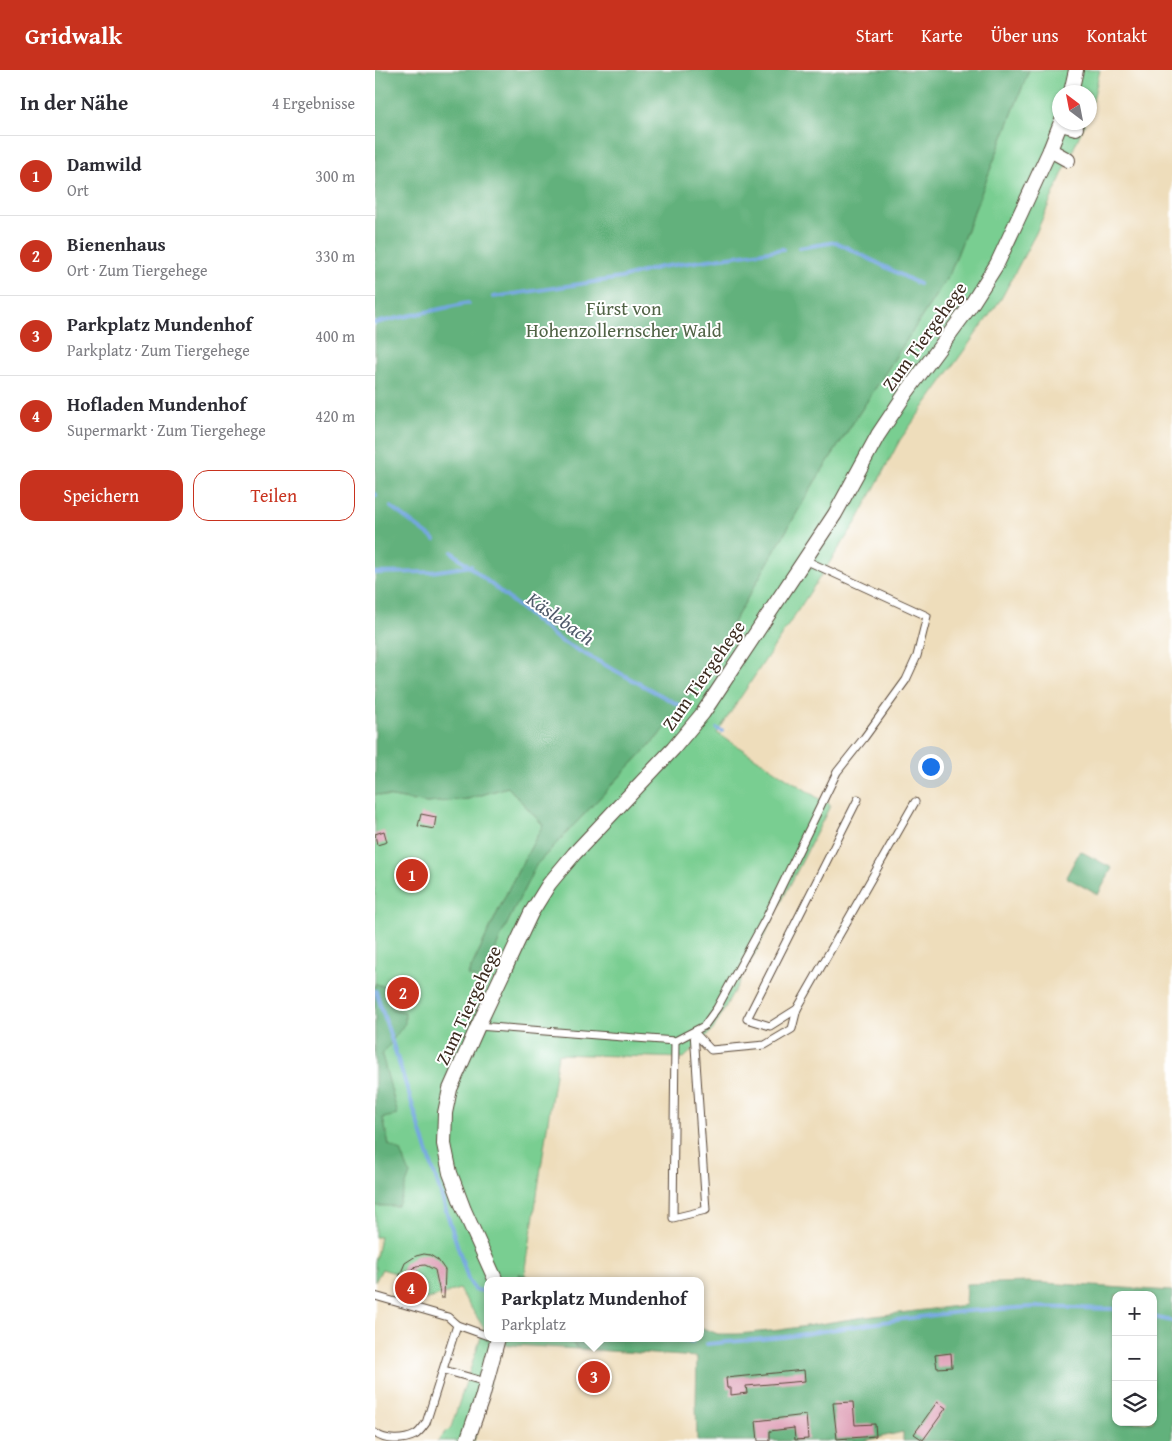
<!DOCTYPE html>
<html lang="de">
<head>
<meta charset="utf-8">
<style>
	:root { --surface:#fff; --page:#f2f2f3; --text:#2b2b33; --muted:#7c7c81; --line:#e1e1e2; --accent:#c8321e }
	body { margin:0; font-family:"Gentium Book Plus",serif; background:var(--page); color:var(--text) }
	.controls { position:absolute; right:15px; bottom:15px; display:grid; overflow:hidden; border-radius:10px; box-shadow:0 1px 4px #0004 }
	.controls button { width:45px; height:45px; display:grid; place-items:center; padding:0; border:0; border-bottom:1px solid var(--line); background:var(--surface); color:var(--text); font:25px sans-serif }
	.compass { position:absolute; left:677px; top:15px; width:45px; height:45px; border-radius:50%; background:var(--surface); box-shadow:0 1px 4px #0004; rotate:328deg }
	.you { position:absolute; left:555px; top:696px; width:18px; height:18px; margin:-12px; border:4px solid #fff; border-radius:50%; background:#1a73e8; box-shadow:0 0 0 8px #1a73e833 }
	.badge { display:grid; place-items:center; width:32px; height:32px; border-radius:50%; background:var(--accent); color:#fff; font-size:16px; font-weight:700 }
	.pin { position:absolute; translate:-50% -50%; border:2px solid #fff; box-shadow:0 1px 5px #0006 }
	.popup { position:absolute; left:109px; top:1207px; width:220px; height:65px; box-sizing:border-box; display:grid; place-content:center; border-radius:10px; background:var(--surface); filter:drop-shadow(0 1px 4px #0005); font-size:16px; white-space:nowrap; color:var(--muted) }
	.popup b { font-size:19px; color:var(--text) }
	.popup::after { content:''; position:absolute; left:50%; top:100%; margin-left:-10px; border:10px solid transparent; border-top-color:var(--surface) }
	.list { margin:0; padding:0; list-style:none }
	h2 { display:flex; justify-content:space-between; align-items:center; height:65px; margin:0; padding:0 20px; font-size:21px }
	h2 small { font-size:16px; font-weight:400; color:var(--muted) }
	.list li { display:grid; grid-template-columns:32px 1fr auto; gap:15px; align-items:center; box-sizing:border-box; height:80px; padding:0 20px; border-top:1px solid var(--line) }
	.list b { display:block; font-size:19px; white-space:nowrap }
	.list p { margin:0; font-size:16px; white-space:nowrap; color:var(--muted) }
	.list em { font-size:16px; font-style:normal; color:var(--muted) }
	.actions { display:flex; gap:10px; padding:15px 20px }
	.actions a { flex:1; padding:11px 0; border:1px solid var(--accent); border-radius:15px; text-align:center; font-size:18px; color:var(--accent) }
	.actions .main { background:var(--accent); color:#fff }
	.icon { flex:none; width:28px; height:28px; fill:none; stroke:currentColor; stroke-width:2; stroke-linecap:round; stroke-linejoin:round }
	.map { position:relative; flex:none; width:797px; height:1371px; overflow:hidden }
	header { display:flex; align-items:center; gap:30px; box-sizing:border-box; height:70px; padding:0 25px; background:var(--accent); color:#fff }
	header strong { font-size:24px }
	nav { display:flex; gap:28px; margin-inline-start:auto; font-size:18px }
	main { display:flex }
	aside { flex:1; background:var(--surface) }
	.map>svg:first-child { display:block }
	.green { fill:#79ce91; stroke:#5a7c58 }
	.forest { fill:#62b17b; stroke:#4e6e4c; fill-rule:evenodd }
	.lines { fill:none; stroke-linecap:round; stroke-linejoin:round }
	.stream { stroke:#74a7e0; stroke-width:4 }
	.building { fill:#de9eb5 }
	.lane-casing { stroke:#564536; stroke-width:9 }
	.street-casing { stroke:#564536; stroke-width:16 }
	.lane { stroke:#fff; stroke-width:7 }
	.street { stroke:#fff; stroke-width:14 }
	.labels { text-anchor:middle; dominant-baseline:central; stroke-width:4; stroke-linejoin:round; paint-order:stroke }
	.park-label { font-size:19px; fill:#516346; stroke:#fff }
	.street-label { font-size:19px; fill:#3b2a1e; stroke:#fff }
	.water-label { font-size:20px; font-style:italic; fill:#525c6c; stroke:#fff }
</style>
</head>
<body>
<header>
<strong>Gridwalk</strong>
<nav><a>Start</a><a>Karte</a><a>Über uns</a><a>Kontakt</a></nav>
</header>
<main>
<aside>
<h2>In der Nähe<small>4 Ergebnisse</small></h2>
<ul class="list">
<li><span class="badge">1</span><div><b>Damwild</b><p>Ort</p></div><em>300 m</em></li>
<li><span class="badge">2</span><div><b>Bienenhaus</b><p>Ort · Zum Tiergehege</p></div><em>330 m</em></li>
<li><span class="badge">3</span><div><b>Parkplatz Mundenhof</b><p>Parkplatz · Zum Tiergehege</p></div><em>400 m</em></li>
<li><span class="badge">4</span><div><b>Hofladen Mundenhof</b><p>Supermarkt · Zum Tiergehege</p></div><em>420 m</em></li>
</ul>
<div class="actions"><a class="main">Speichern</a><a>Teilen</a></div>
</aside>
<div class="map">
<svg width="797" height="1371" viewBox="0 0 797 1371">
	<rect width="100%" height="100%" fill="#fff"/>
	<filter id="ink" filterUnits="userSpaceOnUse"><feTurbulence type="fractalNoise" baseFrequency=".02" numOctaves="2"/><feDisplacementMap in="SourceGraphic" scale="10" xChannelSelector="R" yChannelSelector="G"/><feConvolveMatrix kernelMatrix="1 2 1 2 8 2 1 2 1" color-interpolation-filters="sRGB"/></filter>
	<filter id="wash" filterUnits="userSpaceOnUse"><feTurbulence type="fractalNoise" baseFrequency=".0096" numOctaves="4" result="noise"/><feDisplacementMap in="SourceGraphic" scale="20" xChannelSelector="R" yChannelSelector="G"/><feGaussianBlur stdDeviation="1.12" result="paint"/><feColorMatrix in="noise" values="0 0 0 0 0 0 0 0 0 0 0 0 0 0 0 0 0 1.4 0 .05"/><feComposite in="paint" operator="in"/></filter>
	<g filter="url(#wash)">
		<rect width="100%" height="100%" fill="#edb"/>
		<path class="green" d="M654,0H725L715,43L714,22H684V52L710,53L661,163L626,229L525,370L482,451L342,663L446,730L454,733L455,736L382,880L338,960L309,988L183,984L150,1205L144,1204L146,1211H113V1268H191L204,1279L125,1274L99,1371H62L76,1357L109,1258L84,1219C58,1227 22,1246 20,1203L7,1199L0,1212V1192L5,1167H0V724L52,733L93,729L133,717L168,755L135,816L93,904L103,908L117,888L126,866L161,795L307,641L439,413L575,203Z"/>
		<g class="forest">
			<path d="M0,0H654L575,203L439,413L307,641L161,795L126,866L117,888L103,909L93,905L135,816L168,755L133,717L93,729L52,733L0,724Z"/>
			<path d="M705,781L737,798L723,825L691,807Z"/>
			<path d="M0,913L12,918L17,939L30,942V953L7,985L23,1045L8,1048L14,1075L26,1081L35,1104L23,1136H0Z"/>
			<path d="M144,1204L171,1211H146Z"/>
			<path d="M653,1212L797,1221V1371H528V1362L488,1371H322L321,1332L322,1287L204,1279L191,1268H325V1257L343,1264H363L405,1260L483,1248L590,1235L591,1214ZM741,1225H778V1352H741Z"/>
		</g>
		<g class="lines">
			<g class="stream">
				<path d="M424,178L461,172L544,214"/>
				<path d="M118,227L246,208L285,197L408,179"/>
				<path d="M0,253L93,233"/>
				<path d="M0,424L1,425"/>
				<path d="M16,437L60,470"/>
				<path d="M77,482L184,570L313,640"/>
				<path d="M0,503L56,502L96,496"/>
				<path d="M342,659L347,661"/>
				<path d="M1,921L93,1209L100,1220L109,1221"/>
				<path d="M778,1247L797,1251"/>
				<path d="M302,1268L317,1272"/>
				<path d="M332,1274L409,1267L528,1249L592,1241L657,1237L741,1239"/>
			</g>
		</g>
		<g id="blocks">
			<g class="building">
				<path d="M46,744L61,747L59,759L43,756Z"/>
				<path d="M9,761L12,772L2,775L0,764Z"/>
				<path d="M49,1184L55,1185L63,1190L70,1200L69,1228H66L60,1200L50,1195L41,1196L36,1201L35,1209L38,1218L32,1224L27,1215L25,1205L30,1193L41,1186Z"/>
				<path d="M576,1283L577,1297L562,1298L560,1285Z"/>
				<path d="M429,1300L430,1311L371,1316L372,1323L356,1325V1318H352L351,1308Z"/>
				<path d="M478,1332L480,1355L500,1354L501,1366L462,1369L458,1333Z"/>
				<path d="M562,1332L571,1338L548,1370L539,1364Z"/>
				<path d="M431,1345L433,1369L420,1370L419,1358L395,1361V1371H383L381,1351Z"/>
			</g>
		</g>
	</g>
	<g filter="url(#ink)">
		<use href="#blocks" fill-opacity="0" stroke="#564536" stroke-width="1"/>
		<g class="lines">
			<g class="lane-casing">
				<g id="lane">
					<path d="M483,729L372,949L395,956L422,939L540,732"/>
					<path d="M103,956L300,971L329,956L342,938L391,848L462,702L489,668L531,610L542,586L552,546L430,490"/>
					<path d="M300,971L298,1148L331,1140L319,962L336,980L390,975L417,959L422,939"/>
					<path d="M0,1226L73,1247L82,1255L51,1353C48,1357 44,1363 40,1365C28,1371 10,1371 0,1363"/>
					<path d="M82,1255L113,1266"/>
					<path d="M69,1300L111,1312"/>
				</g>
			</g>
			<g class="street-casing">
				<g id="street">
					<path d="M696,22L701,0"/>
					<path d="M686,54L701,58"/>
					<path d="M675,80L693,90"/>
					<path d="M121,1211L89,1140L75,1103L69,1074L70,1043L75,1019L103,956L156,843L174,814L199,784L298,679L328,643L460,444L503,365L531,323L596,235L622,194L675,80L686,52"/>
					<path d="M92,1371L107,1328L123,1268"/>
				</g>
			</g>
			<use href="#lane" class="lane"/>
			<use href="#street" class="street"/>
		</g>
	</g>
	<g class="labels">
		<g class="park-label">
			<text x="249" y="238">Fürst von<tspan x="249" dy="22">Hohenzollernscher Wald</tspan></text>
		</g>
		<g class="street-label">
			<text transform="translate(549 266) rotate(-54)">Zum Tiergehege</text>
			<text transform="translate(328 605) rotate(-55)">Zum Tiergehege</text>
			<text transform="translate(93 935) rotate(-65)">Zum Tiergehege</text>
		</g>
		<g class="water-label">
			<text transform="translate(186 548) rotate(35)">Käslebach</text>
		</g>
	</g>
</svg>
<div class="controls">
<button>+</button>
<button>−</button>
<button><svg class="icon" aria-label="layers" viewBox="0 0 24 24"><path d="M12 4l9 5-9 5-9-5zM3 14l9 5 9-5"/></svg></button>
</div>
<svg class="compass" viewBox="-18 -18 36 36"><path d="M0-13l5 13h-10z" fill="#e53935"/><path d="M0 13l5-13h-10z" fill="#7c7c81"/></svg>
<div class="you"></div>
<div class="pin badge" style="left:37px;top:805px">1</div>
<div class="pin badge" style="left:28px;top:923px">2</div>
<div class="pin badge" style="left:219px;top:1307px">3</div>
<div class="popup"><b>Parkplatz Mundenhof</b>Parkplatz</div>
<div class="pin badge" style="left:36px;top:1218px">4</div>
</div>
</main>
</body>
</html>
